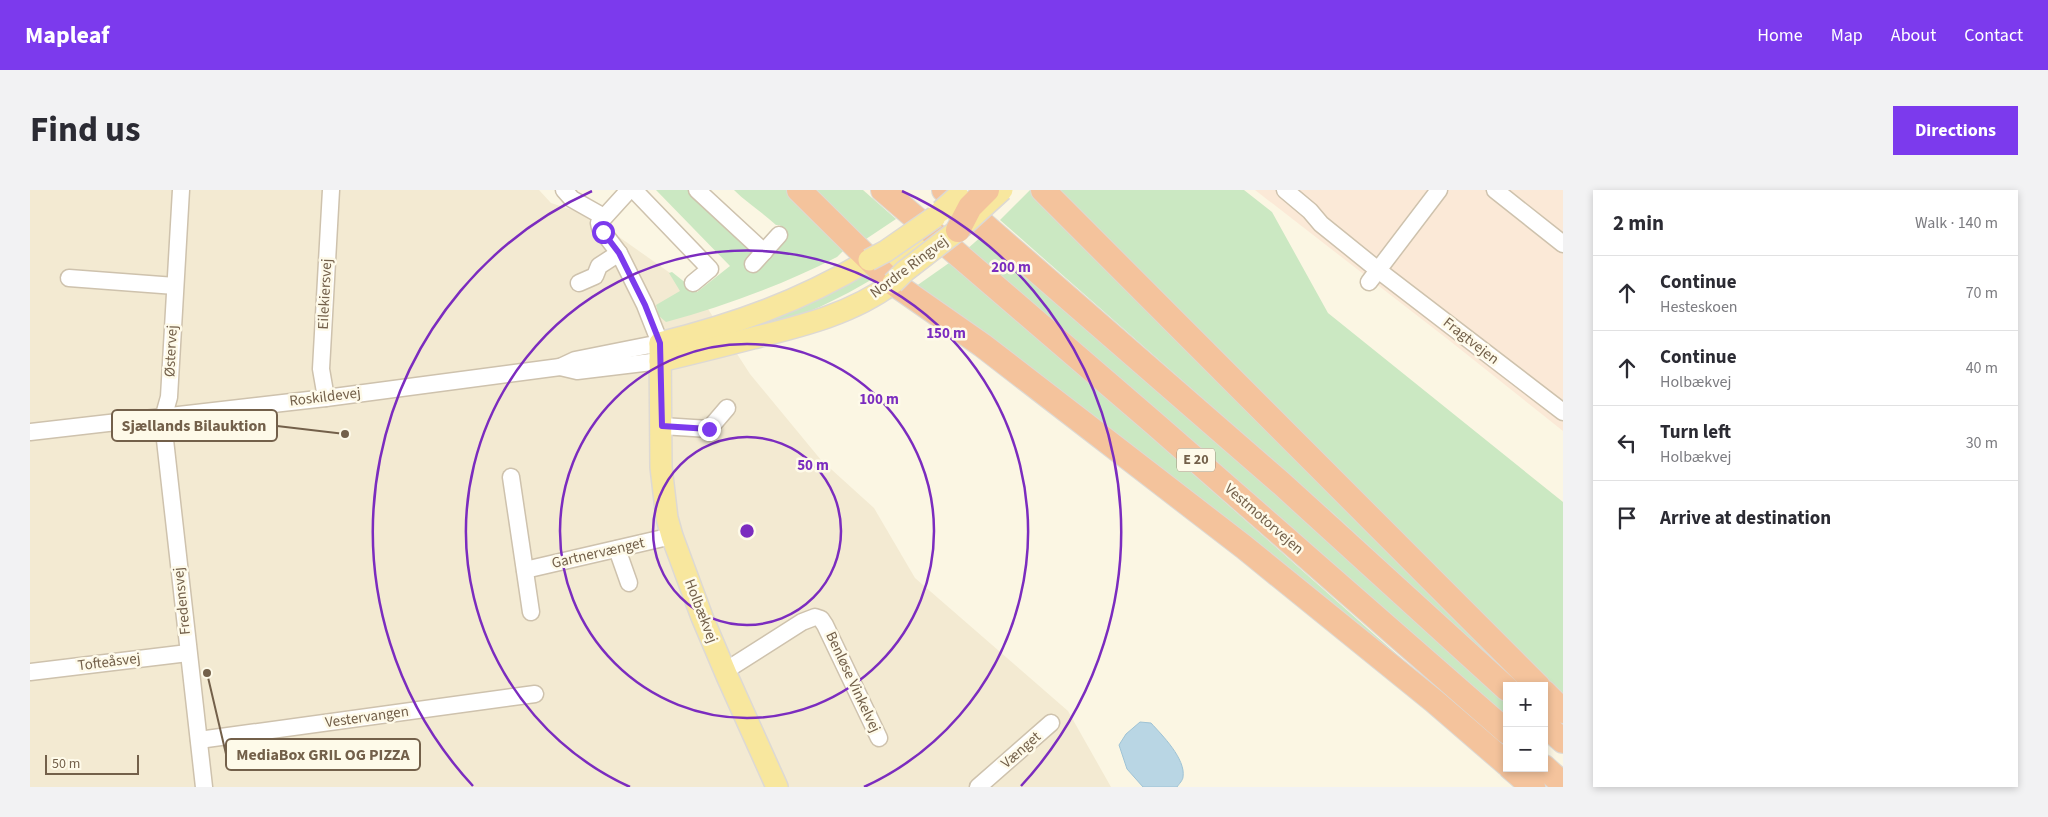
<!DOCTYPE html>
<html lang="en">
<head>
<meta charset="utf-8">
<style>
	:root { --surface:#fff; --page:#f2f2f3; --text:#2b2b33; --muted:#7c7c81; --line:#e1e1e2; --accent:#7c3aed }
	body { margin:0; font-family:"Source Sans 3",sans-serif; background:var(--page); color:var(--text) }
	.controls { position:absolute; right:15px; bottom:15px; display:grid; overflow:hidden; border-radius:0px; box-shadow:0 2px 8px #0003 }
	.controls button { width:45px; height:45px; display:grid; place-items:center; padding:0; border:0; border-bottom:1px solid var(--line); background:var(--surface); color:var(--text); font:25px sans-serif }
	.scale { position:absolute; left:15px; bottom:12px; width:94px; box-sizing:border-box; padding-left:5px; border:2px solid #73604a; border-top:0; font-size:14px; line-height:18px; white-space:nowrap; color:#73604a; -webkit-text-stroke:4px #fefae9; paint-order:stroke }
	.stop { position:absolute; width:15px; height:15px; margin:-11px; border:4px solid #7c3aed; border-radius:50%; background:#fff }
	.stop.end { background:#7c3aed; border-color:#fff; box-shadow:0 1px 5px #0008 }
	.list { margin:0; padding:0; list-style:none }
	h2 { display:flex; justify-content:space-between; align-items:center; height:65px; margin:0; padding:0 20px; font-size:21px }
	h2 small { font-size:16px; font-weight:400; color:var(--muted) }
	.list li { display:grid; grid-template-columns:32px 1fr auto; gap:15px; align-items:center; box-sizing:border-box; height:75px; padding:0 20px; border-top:1px solid var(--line) }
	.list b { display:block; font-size:19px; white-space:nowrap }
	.list p { margin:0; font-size:16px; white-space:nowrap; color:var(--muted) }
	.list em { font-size:16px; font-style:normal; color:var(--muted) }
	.icon { flex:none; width:28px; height:28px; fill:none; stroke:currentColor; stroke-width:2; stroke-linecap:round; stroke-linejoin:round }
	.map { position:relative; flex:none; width:1533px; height:597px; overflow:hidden; border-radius:0px }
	header { display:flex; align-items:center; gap:30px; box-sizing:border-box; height:70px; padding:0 25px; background:var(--accent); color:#fff }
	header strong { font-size:24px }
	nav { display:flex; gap:28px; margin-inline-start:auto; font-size:18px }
	.intro { display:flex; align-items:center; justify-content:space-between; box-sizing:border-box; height:120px; padding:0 30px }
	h1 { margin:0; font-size:35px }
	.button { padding:12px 22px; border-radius:0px; background:var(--accent); color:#fff; font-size:18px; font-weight:700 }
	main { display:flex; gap:30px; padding:0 30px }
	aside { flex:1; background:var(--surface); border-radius:0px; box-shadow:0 2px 8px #0003 }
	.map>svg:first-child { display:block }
	.residential { fill:#f3ead2 }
	.commercial { fill:#fbe9d7 }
	.green { fill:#cbe8c2 }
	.water { fill:#b9d6e4; stroke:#9fc3d5 }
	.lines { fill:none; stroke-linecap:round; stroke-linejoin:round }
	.minor-casing { stroke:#cec2ad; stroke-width:19 }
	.major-casing { stroke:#ddd9d4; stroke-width:24 }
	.highway-casing { stroke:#ddd9d4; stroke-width:26 }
	.minor { stroke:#fff; stroke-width:16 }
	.major { stroke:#f8e79e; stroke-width:21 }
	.highway { stroke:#f4c39c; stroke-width:24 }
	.major-bridge-casing { stroke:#ddd9d4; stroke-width:24; stroke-linecap:butt }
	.highway-bridge-casing { stroke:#ddd9d4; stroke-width:26; stroke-linecap:butt }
	.major-bridge { stroke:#f8e79e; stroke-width:21 }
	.highway-bridge { stroke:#f4c39c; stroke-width:24 }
	.route { stroke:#7c3aed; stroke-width:6 }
	.ring { fill:none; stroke:#7b2cbf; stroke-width:2.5 }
	.labels { text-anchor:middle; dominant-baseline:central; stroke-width:5; stroke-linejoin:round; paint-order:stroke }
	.shield { fill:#fefae9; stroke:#9d8e7a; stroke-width:1 }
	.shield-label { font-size:14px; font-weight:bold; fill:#73604a }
	.street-label { font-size:15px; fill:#73604a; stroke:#fefae9 }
	.centre { fill:#7b2cbf; stroke:#fefae9; stroke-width:2.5 }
	.ring-label { font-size:15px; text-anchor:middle; font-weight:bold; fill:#7b2cbf; stroke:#fefae9; stroke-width:5; stroke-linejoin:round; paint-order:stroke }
	.leader { fill:none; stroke:#73604a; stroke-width:2 }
	.callout-dot { fill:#73604a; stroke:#fefae9; stroke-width:2 }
	.callout { fill:#fefae9; stroke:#73604a; stroke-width:2 }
	.callout-label { font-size:16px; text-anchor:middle; font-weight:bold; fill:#73604a }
</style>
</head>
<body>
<header>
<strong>Mapleaf</strong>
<nav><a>Home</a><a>Map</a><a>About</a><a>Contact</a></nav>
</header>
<div class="intro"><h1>Find us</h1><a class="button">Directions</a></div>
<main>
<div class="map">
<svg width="1533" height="597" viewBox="0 0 1533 597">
	<rect width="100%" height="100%" fill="#fbf6e3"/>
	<path class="residential" d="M0,0H509L521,13L558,25L667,102L720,184L791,270L844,318L885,388L1038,521L1081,597H0Z"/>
	<path class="commercial" d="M1225,0H1533V241L1420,151Z"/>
	<g class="green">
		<path d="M626,0H659L722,60L723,65L755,46L750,35H746C732,22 717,13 704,0H759L815,59L807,67C752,95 695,116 636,132L629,126L626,115L650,101L639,83L642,82L667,102L700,76Z"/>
		<path d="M781,0H833L866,29L833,51Z"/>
		<path d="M1000,0H1006L1491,496L1305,325L970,30Z"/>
		<path d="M1027,0H1214L1242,22L1298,123L1533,312V508Z"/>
		<path d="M953,45L1477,509V534L936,60Z"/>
		<path d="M919,73L1118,244L1477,562L882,99Z"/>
		<path d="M840,80L846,87C809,109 769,129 727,139C708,144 689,146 670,150Z"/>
	</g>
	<path class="water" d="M1110,532L1121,533C1132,545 1156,569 1153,587C1153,590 1149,594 1147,597H1113L1097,579L1089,555L1096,544Z"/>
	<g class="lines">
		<g class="minor-casing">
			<g id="minor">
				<path d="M151,0L139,207L134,225V241L174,597"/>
				<path d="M534,0L542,9L574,27"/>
				<path d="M604,0L680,79L663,93"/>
				<path d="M667,0L734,62"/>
				<path d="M1255,0L1280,21L1291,34L1348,80L1533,222"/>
				<path d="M1465,0L1533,54"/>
				<path d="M723,74L749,45"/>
				<path d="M39,88L145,96"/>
				<path d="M1339,92L1409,0"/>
				<path d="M549,93L565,86L569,76L589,63"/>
				<path d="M530,177L547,181L630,171"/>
				<path d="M296,208L291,179L301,0"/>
				<path d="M632,236L679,239L697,218"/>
				<path d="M0,242L296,208L530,177L545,170L630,153L615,115L589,63L570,38L569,33L599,0"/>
				<path d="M481,287L501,422"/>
				<path d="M587,359L599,393"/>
				<path d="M495,380L642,346"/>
				<path d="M695,481L772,432L785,427L791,429L795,435L849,548"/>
				<path d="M0,482L158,463"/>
				<path d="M169,550L505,504"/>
				<path d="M948,597L1021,533"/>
			</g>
		</g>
		<g class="major-casing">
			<g id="major">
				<path d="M858,87L857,79C867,63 886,56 897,41"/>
				<path d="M630,153L631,277L637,328L642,346L672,427L697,486L747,597"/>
				<path d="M630,153C706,134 771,111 839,70"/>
				<path d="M630,171C661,164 692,156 723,148C771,136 822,124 863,93"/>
			</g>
		</g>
		<g class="highway-casing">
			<g id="highway">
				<path d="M769,0L863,93L952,155L1214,357L1404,511L1477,574"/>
				<path d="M853,0L1125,234L1477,542"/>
				<path d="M914,0L1252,294L1477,499"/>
				<path d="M1013,0L1508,496"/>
				<path d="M1514,502L1533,521"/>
				<path d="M1514,534L1533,551"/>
				<path d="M1514,577L1533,594"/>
				<path d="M1481,578L1503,597"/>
			</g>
		</g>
		<use href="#minor" class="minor"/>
		<use href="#major" class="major"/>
		<use href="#highway" class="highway"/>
		<g class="major-bridge-casing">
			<g id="major-bridge">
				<path d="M911,21L928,6"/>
				<path d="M839,70L856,61L905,27"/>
				<path d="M863,93L875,81L928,40L972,0"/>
			</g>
		</g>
		<g class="highway-bridge-casing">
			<path id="highway-bridge" d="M928,40L940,17L957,0"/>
		</g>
		<use href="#major-bridge" class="major-bridge"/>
		<use href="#highway-bridge" class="highway-bridge"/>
	</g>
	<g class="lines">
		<path class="route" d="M573,42L589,63L615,115L630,153L632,236L679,239"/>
	</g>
	<g class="ring">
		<circle cx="717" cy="341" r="94"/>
		<circle cx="717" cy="341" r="187"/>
		<path d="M600 597A281 281 0 1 1 834 597"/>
		<path d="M443 596A374 374 0 0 1 562 1M872 1A374 374 0 0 1 991 596"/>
	</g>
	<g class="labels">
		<rect class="shield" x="1147" y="258.5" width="38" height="23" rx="4"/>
		<g class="shield-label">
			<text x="1166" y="270">E 20</text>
		</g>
		<g class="street-label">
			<text transform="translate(879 77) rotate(-37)">Nordre Ringvej</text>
			<text transform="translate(295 104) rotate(-87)">Eilekiersvej</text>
			<text transform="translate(1441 151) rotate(38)">Fragtvejen</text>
			<text transform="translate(141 161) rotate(-87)">Østervej</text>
			<text transform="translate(295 207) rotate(-7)">Roskildevej</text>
			<text transform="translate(1234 329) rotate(41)">Vestmotorvejen</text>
			<text transform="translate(568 363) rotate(-13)">Gartnervænget</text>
			<text transform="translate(152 411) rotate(-96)">Fredensvej</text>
			<text transform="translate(671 421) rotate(69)">Holbækvej</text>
			<text transform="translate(79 472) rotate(-7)">Tofteåsvej</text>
			<text transform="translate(823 492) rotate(65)">Benløse Vinkelvej</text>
			<text transform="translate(337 527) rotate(-8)">Vestervangen</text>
			<text transform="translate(991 560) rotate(-41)">Vænget</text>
		</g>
	</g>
	<circle cx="717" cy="341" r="8" class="centre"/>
	<g class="ring-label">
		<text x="981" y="82">200 m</text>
		<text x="916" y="148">150 m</text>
		<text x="849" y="214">100 m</text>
		<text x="783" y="280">50 m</text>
	</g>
	<path class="leader" d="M315 244L247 236M177 483L196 564"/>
	<g class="callout-dot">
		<circle cx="315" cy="244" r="5"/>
		<circle cx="177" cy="483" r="5"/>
	</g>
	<g class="callout">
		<rect x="82" y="220" width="165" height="31" rx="5"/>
		<rect x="196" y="549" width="194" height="31" rx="5"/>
	</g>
	<g class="callout-label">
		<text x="164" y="241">Sjællands Bilauktion</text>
		<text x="293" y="570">MediaBox GRIL OG PIZZA</text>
	</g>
</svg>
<div class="controls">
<button>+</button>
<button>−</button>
</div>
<div class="scale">50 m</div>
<div class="stop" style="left:573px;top:42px"></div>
<div class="stop end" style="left:679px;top:239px"></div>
</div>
<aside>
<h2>2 min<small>Walk · 140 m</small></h2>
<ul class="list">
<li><svg class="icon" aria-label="ahead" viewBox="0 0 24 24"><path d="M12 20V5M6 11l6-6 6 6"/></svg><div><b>Continue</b><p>Hesteskoen</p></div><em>70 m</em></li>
<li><svg class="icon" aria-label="ahead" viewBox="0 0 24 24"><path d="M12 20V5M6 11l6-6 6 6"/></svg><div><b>Continue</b><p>Holbækvej</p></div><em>40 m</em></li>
<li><svg class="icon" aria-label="left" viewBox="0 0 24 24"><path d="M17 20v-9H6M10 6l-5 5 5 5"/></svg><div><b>Turn left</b><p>Holbækvej</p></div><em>30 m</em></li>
<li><svg class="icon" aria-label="arrive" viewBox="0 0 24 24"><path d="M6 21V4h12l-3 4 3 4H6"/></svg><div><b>Arrive at destination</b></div></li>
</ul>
</aside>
</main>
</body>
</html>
